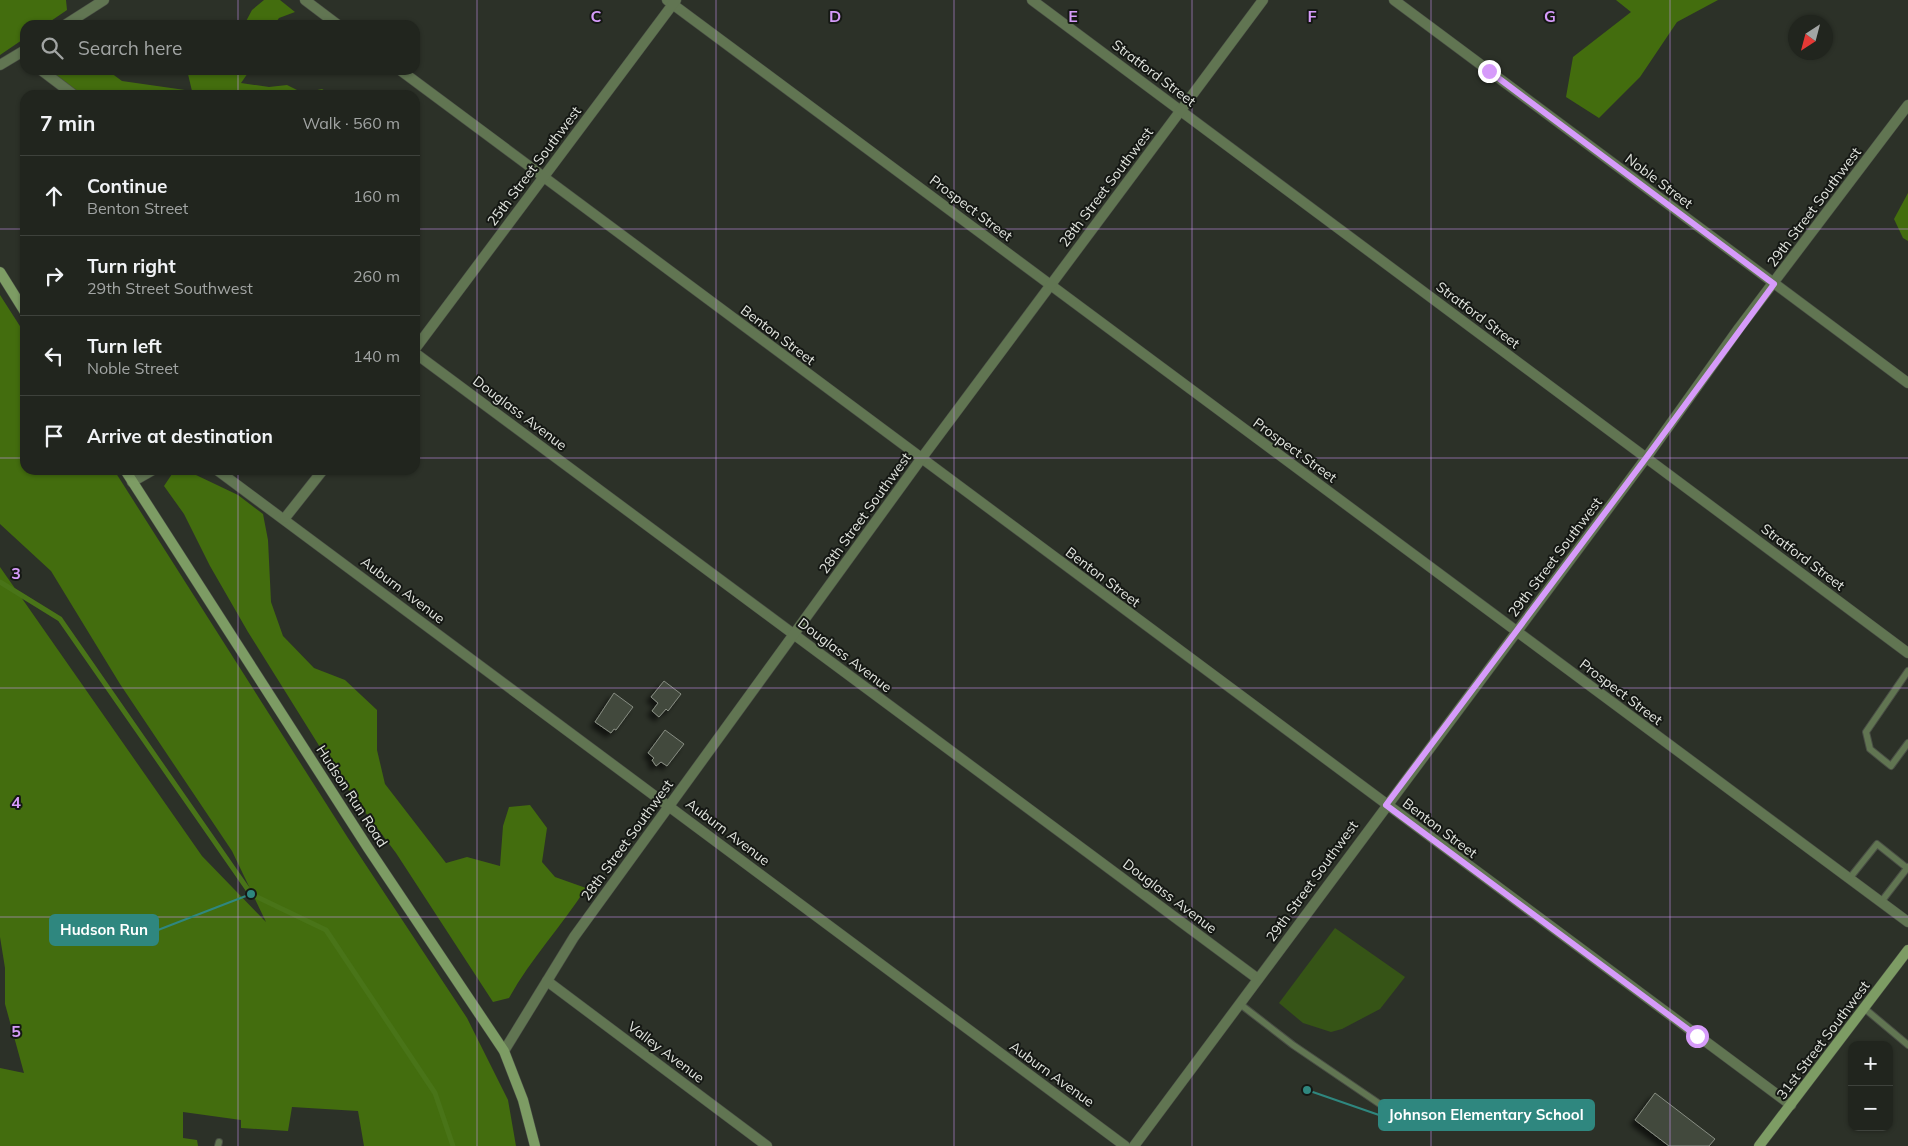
<!DOCTYPE html>
<html lang="en">
<head>
<meta charset="utf-8">
<style>
	:root { --surface:#21251e; --page:#2d312b; --text:#f1f3f6; --muted:#a2a5a4; --line:#3e423c }
	body { margin:0; font-family:Mulish,sans-serif; background:var(--page); color:var(--text) }
	.controls { position:absolute; right:15px; bottom:15px; display:grid; overflow:hidden; border-radius:10px; box-shadow:0 1px 4px #0004 }
	.controls button { width:45px; height:45px; display:grid; place-items:center; padding:0; border:0; border-bottom:1px solid var(--line); background:var(--surface); color:var(--text); font:25px sans-serif }
	.compass { position:absolute; left:1788px; top:15px; width:45px; height:45px; border-radius:50%; background:var(--surface); box-shadow:0 1px 4px #0004; rotate:216deg }
	.stop { position:absolute; width:15px; height:15px; margin:-11px; border:4px solid #d69bfa; border-radius:50%; background:#fff }
	.stop.end { background:#d69bfa; border-color:#fff; box-shadow:0 1px 5px #0008 }
	.list { margin:0; padding:0; list-style:none }
	h2 { display:flex; justify-content:space-between; align-items:center; height:65px; margin:0; padding:0 20px; font-size:21px }
	h2 small { font-size:16px; font-weight:400; color:var(--muted) }
	.list li { display:grid; grid-template-columns:32px 1fr auto; gap:15px; align-items:center; box-sizing:border-box; height:80px; padding:0 20px; border-top:1px solid var(--line) }
	.list b { display:block; font-size:19px; white-space:nowrap }
	.list p { margin:0; font-size:16px; white-space:nowrap; color:var(--muted) }
	.list em { font-size:16px; font-style:normal; color:var(--muted) }
	.icon { flex:none; width:28px; height:28px; fill:none; stroke:currentColor; stroke-width:2; stroke-linecap:round; stroke-linejoin:round }
	.map { position:relative; flex:none; width:1908px; height:1146px; overflow:hidden }
	.search { position:absolute; background:var(--surface); box-shadow:0 1px 4px #0004; left:20px; top:20px; width:400px; height:55px; display:flex; align-items:center; gap:12px; box-sizing:border-box; padding:0 18px; border-radius:15px; color:var(--muted); font-size:19px }
	.panel { position:absolute; background:var(--surface); box-shadow:0 1px 4px #0004; left:20px; top:90px; width:400px; height:385px; border-radius:15px }
	.map>svg:first-child { display:block }
	.green { fill:#365416 }
	.forest { fill:#436d0e }
	.lines { fill:none; stroke-linecap:round; stroke-linejoin:round }
	.stream { stroke:#497418; stroke-width:5 }
	.building { fill:#42483e; stroke:#878d82; filter:url(#shadow) }
	.lane-casing { stroke:#494e45; stroke-width:8 }
	.street-casing { stroke:#494e45; stroke-width:11 }
	.secondary-casing { stroke:#494e45; stroke-width:11 }
	.lane { stroke:#617552; stroke-width:6 }
	.street { stroke:#617552; stroke-width:10 }
	.secondary { stroke:#7d9c64; stroke-width:10 }
	.route { stroke:#d69bfa; stroke-width:6 }
	.grid { fill:none; stroke:#d69bfa; stroke-width:1; stroke-opacity:0.55 }
	.labels { text-anchor:middle; dominant-baseline:central; stroke-width:4; stroke-linejoin:round; paint-order:stroke }
	.street-label { font-size:14px; fill:#e2e5df; stroke:#151814 }
	.grid-label { font-size:16px; text-anchor:middle; font-weight:bold; fill:#d69bfa; stroke:#151814; stroke-width:4; stroke-linejoin:round; paint-order:stroke }
	.leader { fill:none; stroke:#2f877f; stroke-width:2 }
	.callout-dot { fill:#2f877f; stroke:#151814; stroke-width:2 }
	.callout { fill:#2f877f; stroke:#2f877f; stroke-width:2 }
	.callout-label { font-size:15px; text-anchor:middle; font-weight:bold; fill:#fff }
</style>
</head>
<body>
<div class="map">
<svg width="1908" height="1146" viewBox="0 0 1908 1146">
	<defs>
		<filter id="shadow"><feDropShadow dx="-4.5" dy="4.5" stdDeviation="2.5" flood-color="#0009"/></filter>
	</defs>
	<rect width="100%" height="100%" fill="#2c3128"/>
	<path class="green" d="M1335,928L1405,977L1380,1009L1342,1029L1331,1032L1303,1023L1279,1003Z"/>
	<g class="forest">
		<path d="M0,0H66L67,10L45,25H25V38L0,55Z"/>
		<path d="M264,0H280L295,12L279,18L274,25H244L252,10Z"/>
		<path d="M1616,0H1718L1677,22L1640,77L1599,118L1566,97L1573,57L1631,12Z"/>
		<path d="M53,70H107L122,81L192,91L187,70H250L241,83L269,87L287,85L303,93L322,89L332,95H82L54,74Z"/>
		<path d="M1908,193V241L1903,238L1894,219Z"/>
		<path d="M0,295L25,334V470H114L348,838L467,1018L508,1100L516,1146H364L358,1111L292,1107L288,1131L241,1128V1120L183,1112V1138L197,1140L198,1146H0V1068L24,1073L5,1004V968L0,937V567L202,856L266,922L232,851L120,684L51,571L0,524Z"/>
		<path d="M172,474L196,475L238,495L263,514L268,540L271,602L283,636L314,668L345,680L377,710V750L385,784L446,863L467,857L500,866L503,826L509,807L530,805L547,828L542,862L555,877L586,888C562,926 531,958 509,998L493,1002L396,853L338,776L248,632L210,566L184,514L164,486Z"/>
	</g>
	<g class="lines">
		<path class="stream" d="M0,582L60,619L251,894L326,930L435,1093L453,1146"/>
	</g>
	<g class="building">
		<path d="M664,681L681,694L668,711L666,709L659,717L652,711L658,703L651,697Z"/>
		<path d="M614,693L633,707L616,730L614,729L611,733L595,722Z"/>
		<path d="M665,730L684,744L667,766L661,762L656,766L652,760L654,758L648,753Z"/>
		<path d="M1655,1093L1715,1139L1709,1146H1669L1635,1120Z"/>
	</g>
	<g class="lines">
		<g class="lane-casing">
			<g id="lane">
				<path d="M1908,671L1866,732L1870,749L1891,766L1908,743"/>
				<path d="M1849,879L1877,844L1907,868"/>
				<path d="M1881,902L1908,867"/>
				<path d="M1240,1004L1293,1045L1393,1113"/>
				<path d="M1864,1008L1908,1045"/>
				<path d="M218,1146L219,1142"/>
			</g>
		</g>
		<g class="street-casing">
			<g id="street">
				<path d="M305,0L338,25"/>
				<path d="M667,0L1908,922"/>
				<path d="M1032,0L1908,653"/>
				<path d="M1394,0L1908,383"/>
				<path d="M65,25L104,0"/>
				<path d="M0,65L25,50"/>
				<path d="M41,70L74,95"/>
				<path d="M400,70L1791,1105"/>
				<path d="M415,349L676,0"/>
				<path d="M415,353L1258,979"/>
				<path d="M217,470L1125,1146"/>
				<path d="M132,482L153,470"/>
				<path d="M285,518L323,470"/>
				<path d="M547,981L767,1146"/>
				<path d="M504,1051L574,937L921,459L1263,0"/>
				<path d="M1134,1146L1646,458L1739,328L1908,105"/>
			</g>
		</g>
		<g class="secondary-casing">
			<g id="secondary">
				<path d="M0,272L25,312"/>
				<path d="M125,470L368,848L504,1051L523,1100L535,1146"/>
				<path d="M1759,1146L1908,950"/>
			</g>
		</g>
		<use href="#lane" class="lane"/>
		<use href="#street" class="street"/>
		<use href="#secondary" class="secondary"/>
	</g>
	<g class="lines">
		<path class="route" d="M1489,71L1774,284L1646,458L1386,805L1697,1036"/>
	</g>
	<path class="grid" d="M238,0V25M477,0V1146M716,0V1146M954,0V1146M1192,0V1146M1431,0V1146M1670,0V1146M238,70V95M0,229H25M415,229H1908M0,458H25M415,458H1908M238,470V1146M0,688H1908M0,917H1908"/>
	<g class="labels">
		<g class="street-label">
			<text transform="translate(1154 73) rotate(37)">Stratford Street</text>
			<text transform="translate(534 166) rotate(-53)">25th Street Southwest</text>
			<text transform="translate(1659 181) rotate(37)">Noble Street</text>
			<text transform="translate(1106 187) rotate(-53)">28th Street Southwest</text>
			<text transform="translate(1814 207) rotate(-53)">29th Street Southwest</text>
			<text transform="translate(971 208) rotate(37)">Prospect Street</text>
			<text transform="translate(1478 315) rotate(37)">Stratford Street</text>
			<text transform="translate(778 335) rotate(37)">Benton Street</text>
			<text transform="translate(520 413) rotate(37)">Douglass Avenue</text>
			<text transform="translate(1295 450) rotate(36)">Prospect Street</text>
			<text transform="translate(865 513) rotate(-54)">28th Street Southwest</text>
			<text transform="translate(1555 557) rotate(-53)">29th Street Southwest</text>
			<text transform="translate(1803 557) rotate(37)">Stratford Street</text>
			<text transform="translate(1103 577) rotate(37)">Benton Street</text>
			<text transform="translate(403 590) rotate(37)">Auburn Avenue</text>
			<text transform="translate(845 655) rotate(37)">Douglass Avenue</text>
			<text transform="translate(1621 692) rotate(37)">Prospect Street</text>
			<text transform="translate(352 796) rotate(57)">Hudson Run Road</text>
			<text transform="translate(1440 828) rotate(37)">Benton Street</text>
			<text transform="translate(728 832) rotate(37)">Auburn Avenue</text>
			<text transform="translate(627 840) rotate(-54)">28th Street Southwest</text>
			<text transform="translate(1312 881) rotate(-54)">29th Street Southwest</text>
			<text transform="translate(1170 896) rotate(37)">Douglass Avenue</text>
			<text transform="translate(1823 1040) rotate(-53)">31st Street Southwest</text>
			<text transform="translate(666 1052) rotate(37)">Valley Avenue</text>
			<text transform="translate(1052 1074) rotate(36)">Auburn Avenue</text>
		</g>
	</g>
	<g class="grid-label">
		<text x="596" y="22">C</text>
		<text x="835" y="22">D</text>
		<text x="1073" y="22">E</text>
		<text x="1312" y="22">F</text>
		<text x="1550" y="22">G</text>
		<text x="16" y="579">3</text>
		<text x="16" y="808">4</text>
		<text x="16" y="1037">5</text>
	</g>
	<path class="leader" d="M251 894L158 930M1307 1090L1379 1115"/>
	<g class="callout-dot">
		<circle cx="251" cy="894" r="5"/>
		<circle cx="1307" cy="1090" r="5"/>
	</g>
	<g class="callout">
		<rect x="50" y="915" width="108" height="30" rx="5"/>
		<rect x="1379" y="1100" width="215" height="30" rx="5"/>
	</g>
	<g class="callout-label">
		<text x="104" y="935">Hudson Run</text>
		<text x="1486" y="1120">Johnson Elementary School</text>
	</g>
</svg>
<div class="controls">
<button>+</button>
<button>−</button>
</div>
<svg class="compass" viewBox="-18 -18 36 36"><path d="M0-13l5 13h-10z" fill="#e53935"/><path d="M0 13l5-13h-10z" fill="#a2a5a4"/></svg>
<div class="stop" style="left:1697px;top:1036px"></div>
<div class="stop end" style="left:1489px;top:71px"></div>
<div class="search"><svg class="icon" aria-label="search" viewBox="0 0 24 24"><circle cx="10" cy="10" r="6"/><path d="M15 15l6 6"/></svg>Search here</div>
<section class="panel">
<h2>7 min<small>Walk · 560 m</small></h2>
<ul class="list">
<li><svg class="icon" aria-label="ahead" viewBox="0 0 24 24"><path d="M12 20V5M6 11l6-6 6 6"/></svg><div><b>Continue</b><p>Benton Street</p></div><em>160 m</em></li>
<li><svg class="icon" aria-label="right" viewBox="0 0 24 24"><path d="M7 20v-9h11M14 6l5 5-5 5"/></svg><div><b>Turn right</b><p>29th Street Southwest</p></div><em>260 m</em></li>
<li><svg class="icon" aria-label="left" viewBox="0 0 24 24"><path d="M17 20v-9H6M10 6l-5 5 5 5"/></svg><div><b>Turn left</b><p>Noble Street</p></div><em>140 m</em></li>
<li><svg class="icon" aria-label="arrive" viewBox="0 0 24 24"><path d="M6 21V4h12l-3 4 3 4H6"/></svg><div><b>Arrive at destination</b></div></li>
</ul>
</section>
</div>
</body>
</html>
